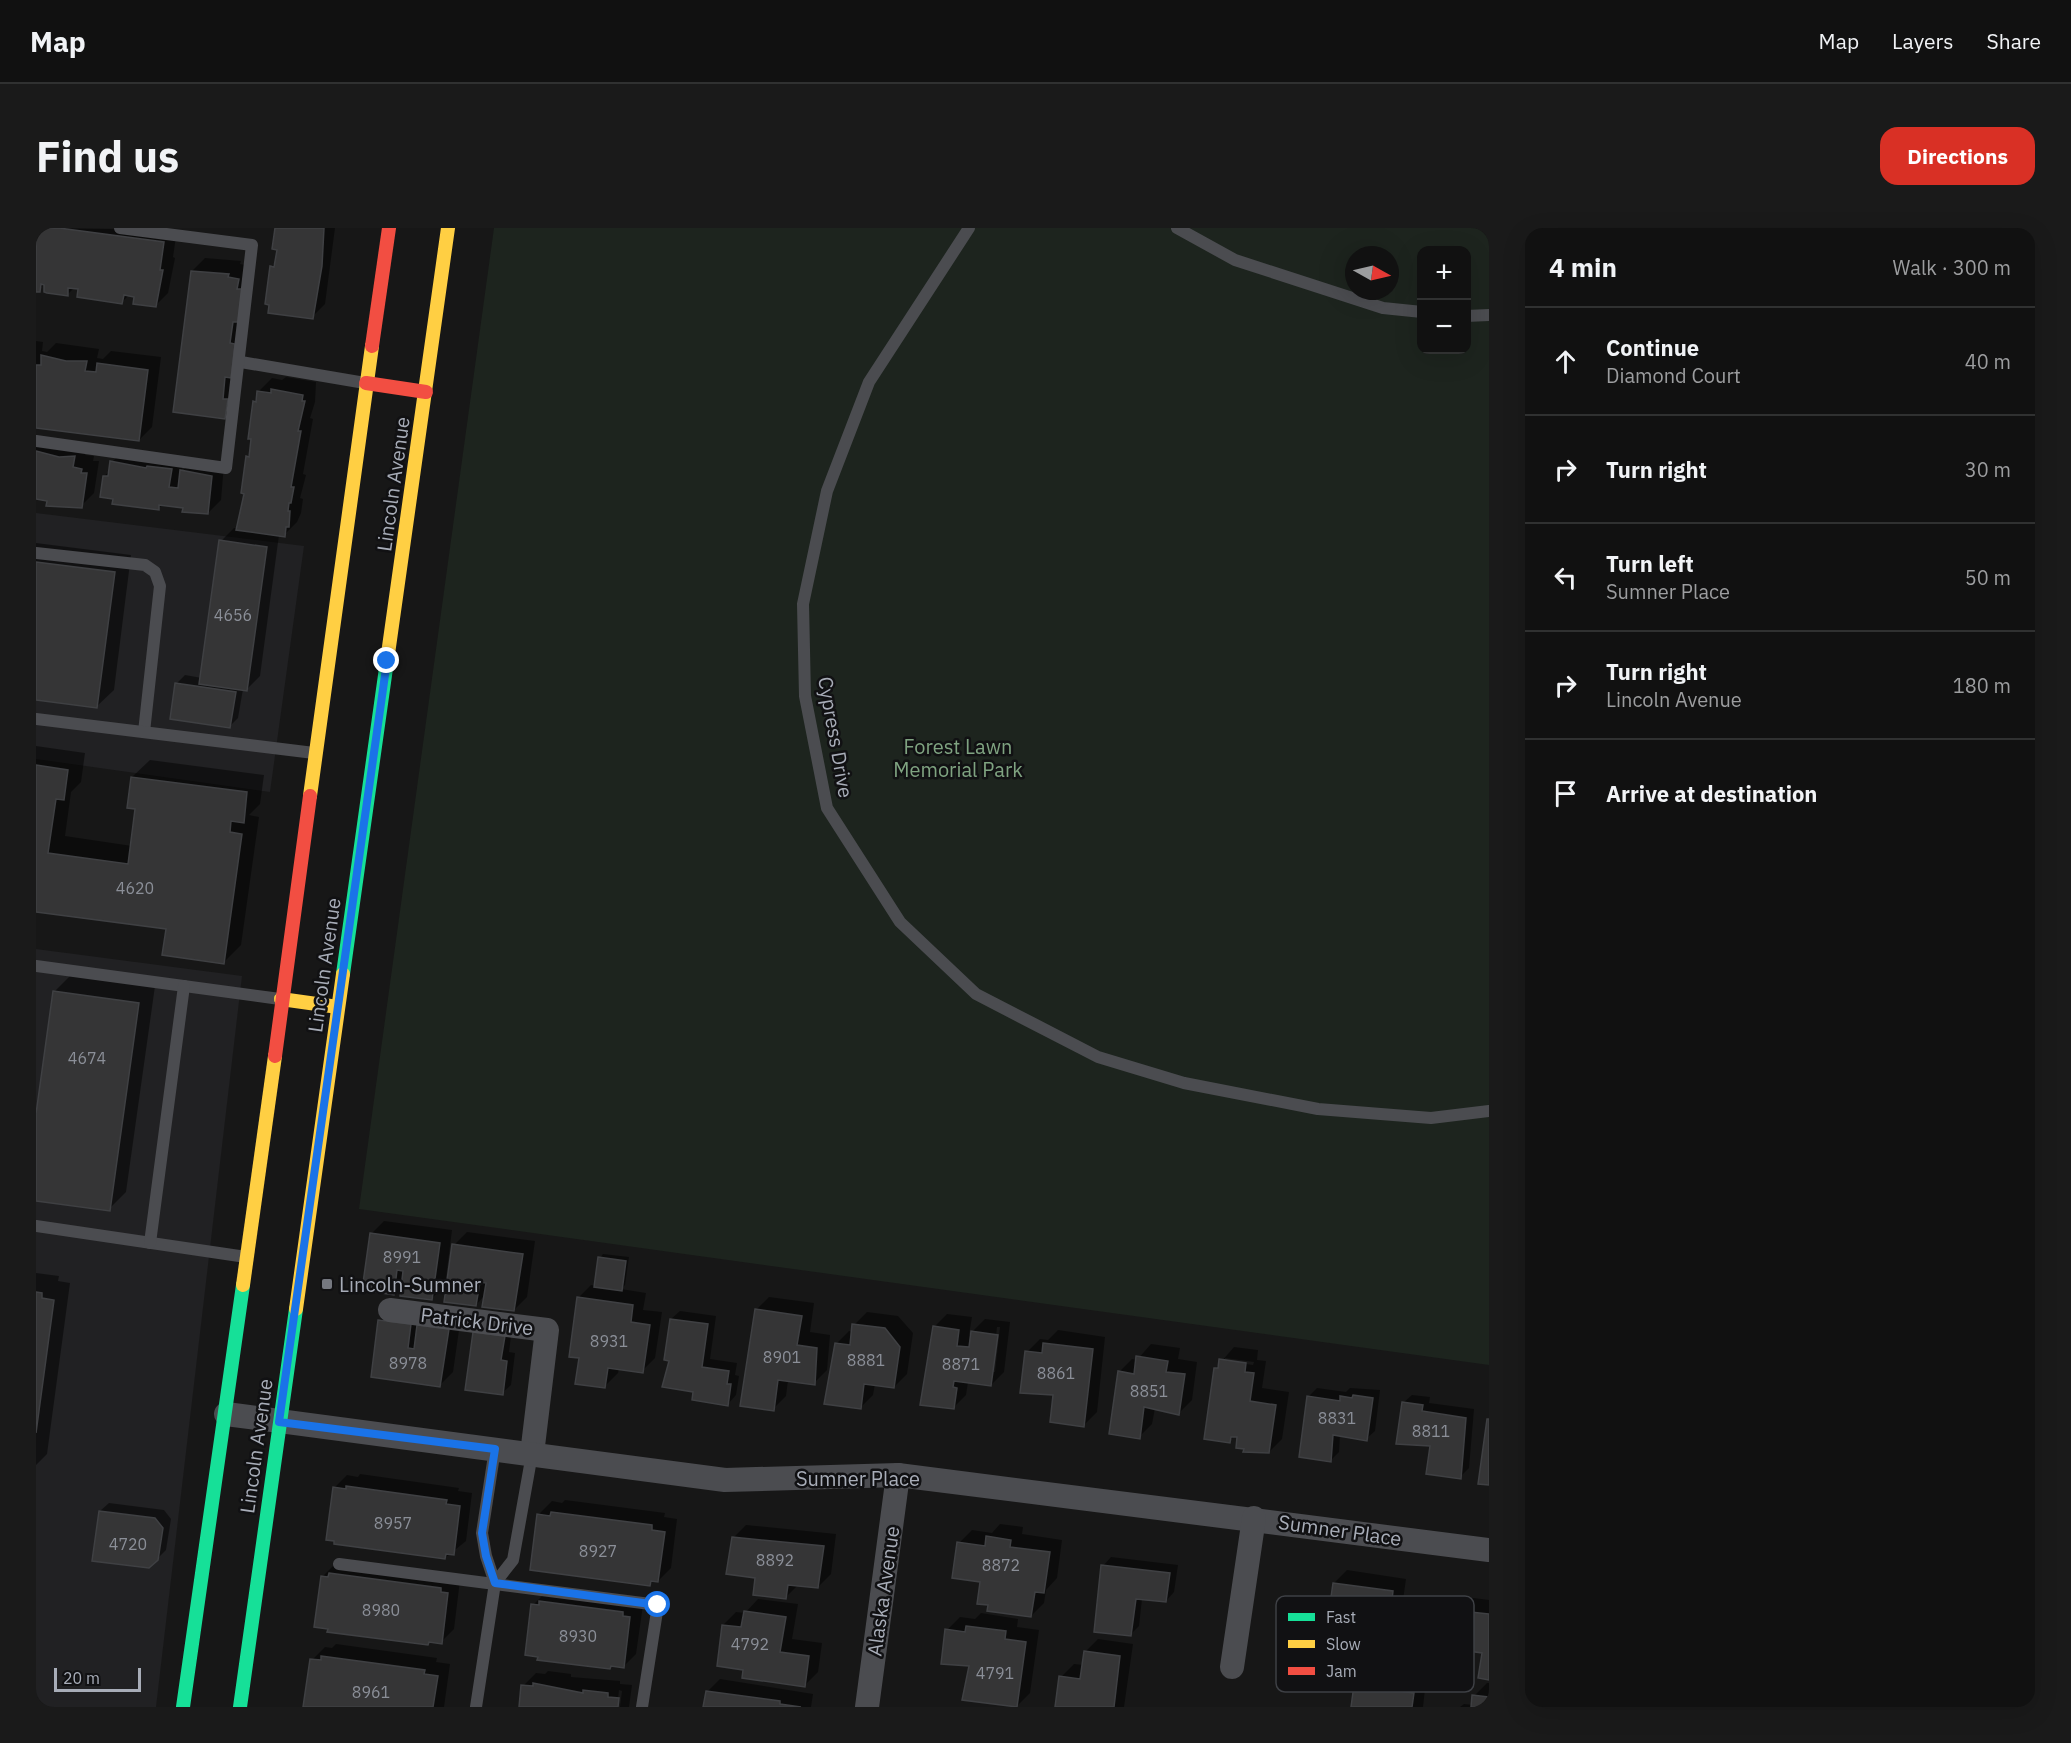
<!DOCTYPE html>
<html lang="en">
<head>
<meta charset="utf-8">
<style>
	:root { --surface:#111; --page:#1a1a1a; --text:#f1f3f6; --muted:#9c9d9f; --line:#303131; --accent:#d93025 }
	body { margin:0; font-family:"IBM Plex Sans",sans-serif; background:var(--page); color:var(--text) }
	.controls { position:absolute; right:18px; top:18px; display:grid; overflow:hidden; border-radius:12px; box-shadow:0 6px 24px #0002 }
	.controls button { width:54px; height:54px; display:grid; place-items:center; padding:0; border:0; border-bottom:2px solid var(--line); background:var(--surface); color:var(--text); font:30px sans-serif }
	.compass { position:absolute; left:1309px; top:18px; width:54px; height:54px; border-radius:50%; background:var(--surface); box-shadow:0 6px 24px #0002; rotate:98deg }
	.scale { position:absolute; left:18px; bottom:15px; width:87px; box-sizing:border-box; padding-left:6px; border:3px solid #a8adb8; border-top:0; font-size:16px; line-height:21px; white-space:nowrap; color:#a8adb8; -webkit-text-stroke:4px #111113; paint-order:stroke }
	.stop { position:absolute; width:18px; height:18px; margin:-14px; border:4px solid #1a73e8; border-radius:50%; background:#fff }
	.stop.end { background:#1a73e8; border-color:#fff; box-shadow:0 2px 6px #0008 }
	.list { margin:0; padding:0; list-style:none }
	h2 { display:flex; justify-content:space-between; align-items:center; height:78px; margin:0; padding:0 24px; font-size:26px }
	h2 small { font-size:20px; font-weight:400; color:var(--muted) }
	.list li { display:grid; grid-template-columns:39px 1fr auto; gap:18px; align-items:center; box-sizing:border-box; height:108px; padding:0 24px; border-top:2px solid var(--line) }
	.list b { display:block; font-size:22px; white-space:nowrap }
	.list p { margin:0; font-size:20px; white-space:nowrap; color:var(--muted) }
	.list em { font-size:20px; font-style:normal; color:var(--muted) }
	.icon { flex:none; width:33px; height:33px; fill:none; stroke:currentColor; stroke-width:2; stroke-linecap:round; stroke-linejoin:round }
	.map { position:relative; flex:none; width:1453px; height:1479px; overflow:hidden; border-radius:18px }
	header { display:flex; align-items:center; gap:36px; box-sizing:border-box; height:84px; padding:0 30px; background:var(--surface); border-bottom:2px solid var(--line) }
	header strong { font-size:28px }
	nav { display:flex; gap:33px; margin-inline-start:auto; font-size:21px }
	.intro { display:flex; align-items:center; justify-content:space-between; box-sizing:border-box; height:144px; padding:0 36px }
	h1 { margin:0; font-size:42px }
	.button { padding:15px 27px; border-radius:18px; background:var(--accent); color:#fff; font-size:21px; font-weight:700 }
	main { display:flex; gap:36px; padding:0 36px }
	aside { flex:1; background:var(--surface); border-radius:18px; box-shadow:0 6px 24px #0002 }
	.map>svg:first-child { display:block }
	.built { fill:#212123 }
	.green { fill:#1d241e; fill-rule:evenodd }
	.shadow { fill:#0007; fill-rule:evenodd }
	.building { fill:#353536; stroke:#3f4043; stroke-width:1.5 }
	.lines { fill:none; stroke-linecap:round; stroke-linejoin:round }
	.lane { stroke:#4b4c50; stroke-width:12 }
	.street { stroke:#4b4c50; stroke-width:24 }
	.fast { stroke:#16e098; stroke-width:14 }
	.slow { stroke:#ffcf43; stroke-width:14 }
	.jam { stroke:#f24e42; stroke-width:14 }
	.route { stroke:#1a73e8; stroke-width:8 }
	.poi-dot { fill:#757880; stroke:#111113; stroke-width:2 }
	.labels { text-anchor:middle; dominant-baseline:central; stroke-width:5; stroke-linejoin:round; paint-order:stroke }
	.number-label { font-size:16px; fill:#8b8f98 }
	.street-label { font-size:20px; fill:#a8adb8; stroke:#111113 }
	.park-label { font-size:20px; fill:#7fa381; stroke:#111113 }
	.poi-label { font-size:20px; fill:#a8adb8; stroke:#111113; text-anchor:start }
	.key { fill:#111113; stroke:#3e4045; stroke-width:1.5 }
	.key-label { font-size:16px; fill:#a8adb8 }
</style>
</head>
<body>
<header>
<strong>Map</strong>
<nav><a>Map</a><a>Layers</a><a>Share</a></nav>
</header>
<div class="intro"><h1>Find us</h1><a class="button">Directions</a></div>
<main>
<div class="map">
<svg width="1453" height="1479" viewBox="0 0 1453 1479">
	<rect width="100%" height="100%" fill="#171717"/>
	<g class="built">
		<path d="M0,285L268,318L234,564L0,531Z"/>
		<path d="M0,721L206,748L120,1479H0Z"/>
	</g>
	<path class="green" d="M458,0H1453V1137L323,981ZM1386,22H1430V122H1386ZM1318,27H1354V63H1318Z"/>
	<g class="shadow">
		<path d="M0,0L141,2L137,29L139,30L132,65L119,78L100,67L94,66L86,74L39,59L31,67L10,56L0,62Z"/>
		<path d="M240,0H299L289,76L276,89L235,39L240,34L242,20Z"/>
		<path d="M169,30L205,33L204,36L215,38L202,176L189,189L156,43Z"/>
		<path d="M0,113L7,114L6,123L11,124L20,115L63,121L61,130L67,131L75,123L125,129L116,199L103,212L0,198Z"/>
		<path d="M250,149L280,154L279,174L274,190L277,191L267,246L270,247L264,270L267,271L265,285L261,294L248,307H243L224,448L211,461H207L202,490L194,498L140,456L149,447L166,450L185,313L198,300H202L207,281L211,229L215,225L223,163L236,150L246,152Z"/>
		<path d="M0,213L51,216L49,227L58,228L57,233H63L58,265L45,278L0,270Z"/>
		<path d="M89,221L148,229L146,243L159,230L188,236L185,272L172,285L127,276L123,280L79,270L68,248L75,242L76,234Z"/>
		<path d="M0,315L95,327L78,462L60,479L0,471Z"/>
		<path d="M0,518L49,525L45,554L35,564L29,608L96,618L101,580L96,549L114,532L228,547L224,576L213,587L223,589L205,717L188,734L131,700L0,682Z"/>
		<path d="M36,746L119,758L90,964L73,981L0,971V897L19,763Z"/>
		<path d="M348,993L416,1002L409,1058L396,1070L367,1056L358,1065L335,1006Z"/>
		<path d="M431,1004L499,1013L491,1069L478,1082L449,1067L440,1077L418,1017Z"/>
		<path d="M567,1026L593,1029L589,1057L585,1061L610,1065L607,1082L626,1084L619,1130L606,1143L583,1140L582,1145L569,1158L544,1129L542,1070L555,1057L560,1058L564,1030Z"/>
		<path d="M0,1045L23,1048L22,1053L34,1055L11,1226L0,1237Z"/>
		<path d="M733,1069L778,1075L774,1104L794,1107L791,1142L778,1155L752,1152L750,1168L737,1181L720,1082Z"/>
		<path d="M357,1079L425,1088L417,1144L404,1157L344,1092Z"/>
		<path d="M644,1083L680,1088L674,1131L701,1135L699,1147L703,1148L700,1167L692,1176L635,1132V1091Z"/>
		<path d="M831,1084L862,1088L877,1105L871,1146L858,1159L839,1156L837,1167L824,1180L800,1116L813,1103L817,1104L818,1097Z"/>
		<path d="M911,1086L936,1089L933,1107L949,1091L974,1094L968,1144L955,1157L932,1154L930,1167L917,1180L898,1099ZM961,1099H964L959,1144H956Z"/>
		<path d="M476,1100L473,1124L479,1125L475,1157L466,1165L438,1105Z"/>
		<path d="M1022,1102L1069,1109L1061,1184L1048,1197L1019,1165L991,1124L1004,1111L1012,1112Z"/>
		<path d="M1115,1116L1144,1120L1142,1131L1161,1134L1156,1172L1143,1185L1119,1180L1116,1196L1103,1209L1083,1144L1096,1131L1101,1132Z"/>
		<path d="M1198,1119L1222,1122L1221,1132L1230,1133L1226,1160L1253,1164L1246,1211L1233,1224L1203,1208H1199L1193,1213L1179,1141ZM1189,1130L1218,1134L1217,1137L1189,1133Z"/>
		<path d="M1281,1160L1310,1164L1314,1160L1344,1162L1339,1203L1330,1211L1304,1206L1303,1224L1295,1232L1272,1169Z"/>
		<path d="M1376,1167L1394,1169L1393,1175L1438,1181L1433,1240L1424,1249L1367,1175Z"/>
		<path d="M324,1246L423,1260L422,1263L436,1265L430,1313L409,1330L300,1312L298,1260L311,1247L322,1249Z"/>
		<path d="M529,1272L629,1285L628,1289L641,1291L635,1340L622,1353L618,1352L614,1357L503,1286L516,1273L526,1275Z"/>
		<path d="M73,1275L128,1282L135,1291L130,1322L121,1331L64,1283Z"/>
		<path d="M964,1296L987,1299L986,1306L1026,1312L1021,1350L1010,1362L1008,1375L995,1388L953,1376L946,1353L923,1315L936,1302L956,1305Z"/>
		<path d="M710,1297L800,1306L795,1346L782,1359L763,1356L750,1369L721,1349L697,1310Z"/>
		<path d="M1075,1329L1142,1337L1138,1364L1130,1373L1106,1371L1103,1398L1095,1406L1067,1338Z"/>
		<path d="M299,1336L424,1352L418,1401L405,1414L395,1413L392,1416L286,1349Z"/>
		<path d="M1311,1342L1370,1351L1366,1379L1397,1383L1390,1432L1377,1445L1322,1411L1298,1355Z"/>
		<path d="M510,1364L607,1377L600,1426L587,1439L576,1437L574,1440L497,1377Z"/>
		<path d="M1430,1369L1453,1372V1450L1444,1449L1447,1424L1417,1382Z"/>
		<path d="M722,1371L762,1376L756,1411L786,1415L782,1444L769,1457L709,1440L687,1397L700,1384L709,1385Z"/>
		<path d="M945,1385L982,1391L981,1399L1003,1402L994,1465L981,1478L927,1471L935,1437L911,1402L924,1389L939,1391Z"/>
		<path d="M1062,1411L1097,1416L1088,1479H1021L1025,1449L1038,1436L1048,1437L1049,1424Z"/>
		<path d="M300,1416L401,1430L400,1434L414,1436L408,1479H269L276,1432L289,1419L296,1420Z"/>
		<path d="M512,1443L535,1446V1449L584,1453V1456L596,1457L593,1479H584L586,1463L583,1462L581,1479H484L487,1458L500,1445L509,1446Z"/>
		<path d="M1332,1445L1390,1452L1387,1479H1316L1319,1458Z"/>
		<path d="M684,1451L777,1466L775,1479H669L671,1464Z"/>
		<path d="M1451,1455H1453V1479H1424L1428,1476L1437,1477L1438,1468Z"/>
	</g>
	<g class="building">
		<path d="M0,0H23L128,14L124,42H127L120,79L97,76L98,69L88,67L86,76L41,69L42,61L32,60V68L11,65L8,64V57L5,56L4,64H0Z"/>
		<path d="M239,0H288L286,38L277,91L232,85L233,77L229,76L234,38L238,39L241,22L236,21Z"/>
		<path d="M155,43L193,46L192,49L203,51L201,61H206L202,94H197L194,115L199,116L195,150L189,149L187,171H192L189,191L137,184Z"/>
		<path d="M5,127L30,133H51L49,143L60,144L61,135L112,142L103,213L0,200V137H5Z"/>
		<path d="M235,161L267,167L266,173H269L262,203H265L255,259H258L255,275H253L252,283H254L253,299H250L249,309L200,302L208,266L205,265L210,228L213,229L215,211H212L217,173L220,174L221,163L235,165Z"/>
		<path d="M0,223L23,229L39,228L37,239L46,241L45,245H51L46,280L10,278L11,273L0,271Z"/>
		<path d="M74,233L110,240L111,238L136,241L133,259L142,260L144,242L176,248L172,286L146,284L147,280L123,277V282L76,276L77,271L64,269L67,248H72Z"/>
		<path d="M183,312L231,319L211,463L163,456Z"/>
		<path d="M0,334L79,344L61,480L0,472Z"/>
		<path d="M139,455L200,464L194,500L134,491Z"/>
		<path d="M0,537L32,542L28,572L20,571L12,625L92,636L99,581L91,580L95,549L211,564L208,595L195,593L194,604L206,606L188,736L126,727L130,701L0,684Z"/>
		<path d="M17,763L103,775L74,983L0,973V886Z"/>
		<path d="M334,1005L404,1015L396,1072L364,1068L367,1043L361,1042L358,1067L326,1062Z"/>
		<path d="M416,1016L487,1026L478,1083L446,1079L450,1055L444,1054L440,1078L408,1074Z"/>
		<path d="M562,1029L590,1033L586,1063L558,1059Z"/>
		<path d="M0,1064L6,1065V1070L18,1072L0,1205Z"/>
		<path d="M541,1069L597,1077L595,1094L614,1097L607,1145L572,1140L569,1160L539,1156L543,1130L533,1129Z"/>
		<path d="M719,1081L766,1088L761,1117L781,1120L779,1157L742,1152L738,1183L704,1178Z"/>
		<path d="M634,1091L672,1096L666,1139L693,1143L691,1156H695L692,1178L656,1172L657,1164L626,1159L633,1133L628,1132Z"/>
		<path d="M342,1092L375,1096L372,1120L378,1121L381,1097L413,1101L404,1159L335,1149Z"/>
		<path d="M816,1096L849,1100L864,1119L858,1160L828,1156L825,1181L788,1176L799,1115L814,1117Z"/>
		<path d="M897,1098L923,1102L921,1118L933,1119L935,1103L962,1107L955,1158L918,1153L917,1159L921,1160L918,1181L884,1177Z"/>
		<path d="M437,1104L469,1108L465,1132L471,1133L467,1167L429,1162Z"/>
		<path d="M1007,1115L1057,1121L1048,1199L1014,1194L1017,1167L984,1165L989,1123L1006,1125Z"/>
		<path d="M1100,1128L1132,1133L1130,1144L1149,1146L1143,1187L1108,1179L1104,1211L1073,1206L1082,1143L1098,1146Z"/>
		<path d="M1183,1131L1210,1135L1209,1144L1218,1145L1214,1173L1240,1177L1233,1225L1207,1224L1208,1221L1200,1220L1201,1209H1195L1194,1215L1168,1211L1178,1140H1182Z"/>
		<path d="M1317,1167L1337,1170L1331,1213L1297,1207L1295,1234L1263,1229L1271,1168L1304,1173V1168L1316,1170Z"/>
		<path d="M1366,1174L1387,1177L1386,1183L1430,1190L1425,1251L1390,1246L1394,1218L1360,1216Z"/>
		<path d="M1451,1191H1453V1257L1442,1256Z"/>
		<path d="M310,1258L411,1272L410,1276L424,1278L418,1327L410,1326L409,1331L298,1316V1313L290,1312L297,1259L310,1261Z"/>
		<path d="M63,1283L119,1290L127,1300L122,1332L113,1340L56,1333Z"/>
		<path d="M515,1284L616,1297V1302L629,1304L622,1354L615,1353L614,1358L494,1342L501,1286L514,1288Z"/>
		<path d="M950,1308L975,1312L974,1319L1014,1324L1008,1365L999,1364L995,1389L951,1383L952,1377L941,1376L944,1354L916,1350L921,1314L949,1318Z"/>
		<path d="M696,1309L788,1318L782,1360L752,1357L750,1371L717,1367L719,1350L690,1346Z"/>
		<path d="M1065,1337L1134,1345L1130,1374L1100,1371L1095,1408L1058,1404Z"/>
		<path d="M293,1345L405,1360V1364L412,1365L406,1416L393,1414L392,1417L291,1404L292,1401L278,1399L285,1348L292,1349Z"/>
		<path d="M1297,1355L1357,1363L1354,1391L1384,1395L1378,1446L1317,1438L1321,1412L1303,1410L1305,1399L1291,1397Z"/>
		<path d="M503,1373L587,1384V1388L594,1389L588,1440L575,1438L574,1441L501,1432L502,1429L489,1427L495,1376L503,1377Z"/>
		<path d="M1416,1382L1453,1386V1452L1442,1450L1446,1425L1411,1420Z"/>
		<path d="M708,1383L750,1389L744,1424L773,1428L769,1459L706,1450L707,1442L681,1438L686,1397L705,1399Z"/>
		<path d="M930,1398L970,1403L969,1411L990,1414L981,1479L926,1472L933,1438L905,1436L909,1401L929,1404Z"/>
		<path d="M1048,1423L1084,1428L1078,1479H1019L1023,1448L1044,1451Z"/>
		<path d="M285,1428L389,1442L388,1446L402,1448L397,1479H267L274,1431L285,1432Z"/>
		<path d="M497,1455L547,1465V1462L572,1465V1469L583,1470L582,1479H483L485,1457L497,1458Z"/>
		<path d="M1318,1457L1378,1465L1376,1479H1315Z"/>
		<path d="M670,1463L744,1473V1476L765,1479H667Z"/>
		<path d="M1436,1467L1453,1469V1479H1435Z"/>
	</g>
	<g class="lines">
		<g class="lane">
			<path d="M933,0L833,154L791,263L767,376L769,468L791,580L864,694L940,766L1062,829L1148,855L1282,881L1395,890L1453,883"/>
			<path d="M1141,0L1199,32L1347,80L1386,84"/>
			<path d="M1430,88L1453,87"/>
			<path d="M205,134L329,155"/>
			<path d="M0,213L190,240L216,17L84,0"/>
			<path d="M0,325L109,337L119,344L124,358L108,504"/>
			<path d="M0,491L278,525"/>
			<path d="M0,738L244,771"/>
			<path d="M0,998L210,1029"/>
			<path d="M114,1015L148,758"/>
			<path d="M303,1336L622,1377L606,1479"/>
			<path d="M459,1355L477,1332L496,1226"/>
			<path d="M440,1479L459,1355L450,1328L446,1305L459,1221"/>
		</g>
		<g class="street">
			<path d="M354,1082L511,1102L496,1226"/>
			<path d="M190,1186L689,1252L862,1247L1453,1322"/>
			<path d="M1196,1439L1218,1290"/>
			<path d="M831,1479L862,1247"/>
		</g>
		<g class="fast">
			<path d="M307,746L351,433"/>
			<path d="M147,1479L207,1057"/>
			<path d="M204,1479L260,1081"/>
		</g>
		<g class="slow">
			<path d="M351,433L412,0"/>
			<path d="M274,568L336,118"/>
			<path d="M245,771L302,779"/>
			<path d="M207,1057L239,828"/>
			<path d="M260,1081L307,746"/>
		</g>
		<g class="jam">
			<path d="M336,118L353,0"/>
			<path d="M330,155L390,164"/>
			<path d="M239,828L274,568"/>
		</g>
	</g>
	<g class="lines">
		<path class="route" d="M351,433L243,1194L459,1221L446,1305L450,1328L459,1355L622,1377"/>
	</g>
	<rect class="poi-dot" x="285" y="1050" width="12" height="12" rx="3"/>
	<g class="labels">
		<g class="number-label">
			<text x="197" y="387">4656</text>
			<text x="99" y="660">4620</text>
			<text x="51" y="830">4674</text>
			<text x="366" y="1029">8991</text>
			<text x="573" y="1113">8931</text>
			<text x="746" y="1129">8901</text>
			<text x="830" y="1132">8881</text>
			<text x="372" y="1135">8978</text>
			<text x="925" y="1136">8871</text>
			<text x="1020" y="1145">8861</text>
			<text x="1113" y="1163">8851</text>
			<text x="1301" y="1190">8831</text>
			<text x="1395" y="1203">8811</text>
			<text x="357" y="1295">8957</text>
			<text x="92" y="1316">4720</text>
			<text x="562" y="1323">8927</text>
			<text x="739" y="1332">8892</text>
			<text x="965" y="1337">8872</text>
			<text x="345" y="1382">8980</text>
			<text x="542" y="1408">8930</text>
			<text x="714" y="1416">4792</text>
			<text x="959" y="1445">4791</text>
			<text x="335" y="1464">8961</text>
		</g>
		<g class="street-label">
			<text transform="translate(357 256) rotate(-82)">Lincoln Avenue</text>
			<text transform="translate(800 509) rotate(80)">Cypress Drive</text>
			<text transform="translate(288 737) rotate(-82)">Lincoln Avenue</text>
			<text transform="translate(441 1093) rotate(7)">Patrick Drive</text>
			<text transform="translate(220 1218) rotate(-82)">Lincoln Avenue</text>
			<text x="822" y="1250">Sumner Place</text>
			<text transform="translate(1304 1302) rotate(8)">Sumner Place</text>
			<text transform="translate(847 1363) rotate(-82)">Alaska Avenue</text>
		</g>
		<g class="park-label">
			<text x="922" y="518">Forest Lawn<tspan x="922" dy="23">Memorial Park</tspan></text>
		</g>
		<g class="poi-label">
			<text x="303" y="1056">Lincoln-Sumner</text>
		</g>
	</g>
	<rect x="1240" y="1368" width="198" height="96" rx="9" class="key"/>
	<rect x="1252" y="1385" width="27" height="8" fill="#16e098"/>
	<rect x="1252" y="1412" width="27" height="8" fill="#ffcf43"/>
	<rect x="1252" y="1439" width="27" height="8" fill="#f24e42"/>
	<g class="key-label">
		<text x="1290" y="1395">Fast</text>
		<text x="1290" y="1422">Slow</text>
		<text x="1290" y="1449">Jam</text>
	</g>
</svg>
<div class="controls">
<button>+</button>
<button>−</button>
</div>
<svg class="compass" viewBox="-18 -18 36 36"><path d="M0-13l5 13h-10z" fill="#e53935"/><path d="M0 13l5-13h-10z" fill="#9c9d9f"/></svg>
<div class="scale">20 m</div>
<div class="stop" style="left:622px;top:1377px"></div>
<div class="stop end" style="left:351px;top:433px"></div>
</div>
<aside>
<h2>4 min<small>Walk · 300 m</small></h2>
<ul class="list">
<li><svg class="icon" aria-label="ahead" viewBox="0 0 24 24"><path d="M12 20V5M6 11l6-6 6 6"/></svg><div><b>Continue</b><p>Diamond Court</p></div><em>40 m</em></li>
<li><svg class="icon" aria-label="right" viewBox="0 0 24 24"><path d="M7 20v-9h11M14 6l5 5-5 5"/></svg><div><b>Turn right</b></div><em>30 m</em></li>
<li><svg class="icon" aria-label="left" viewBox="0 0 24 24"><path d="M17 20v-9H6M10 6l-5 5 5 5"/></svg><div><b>Turn left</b><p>Sumner Place</p></div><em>50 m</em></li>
<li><svg class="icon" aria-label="right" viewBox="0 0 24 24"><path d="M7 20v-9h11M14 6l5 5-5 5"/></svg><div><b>Turn right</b><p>Lincoln Avenue</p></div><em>180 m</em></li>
<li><svg class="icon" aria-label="arrive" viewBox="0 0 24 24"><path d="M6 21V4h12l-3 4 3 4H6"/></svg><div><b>Arrive at destination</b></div></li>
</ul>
</aside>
</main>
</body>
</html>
